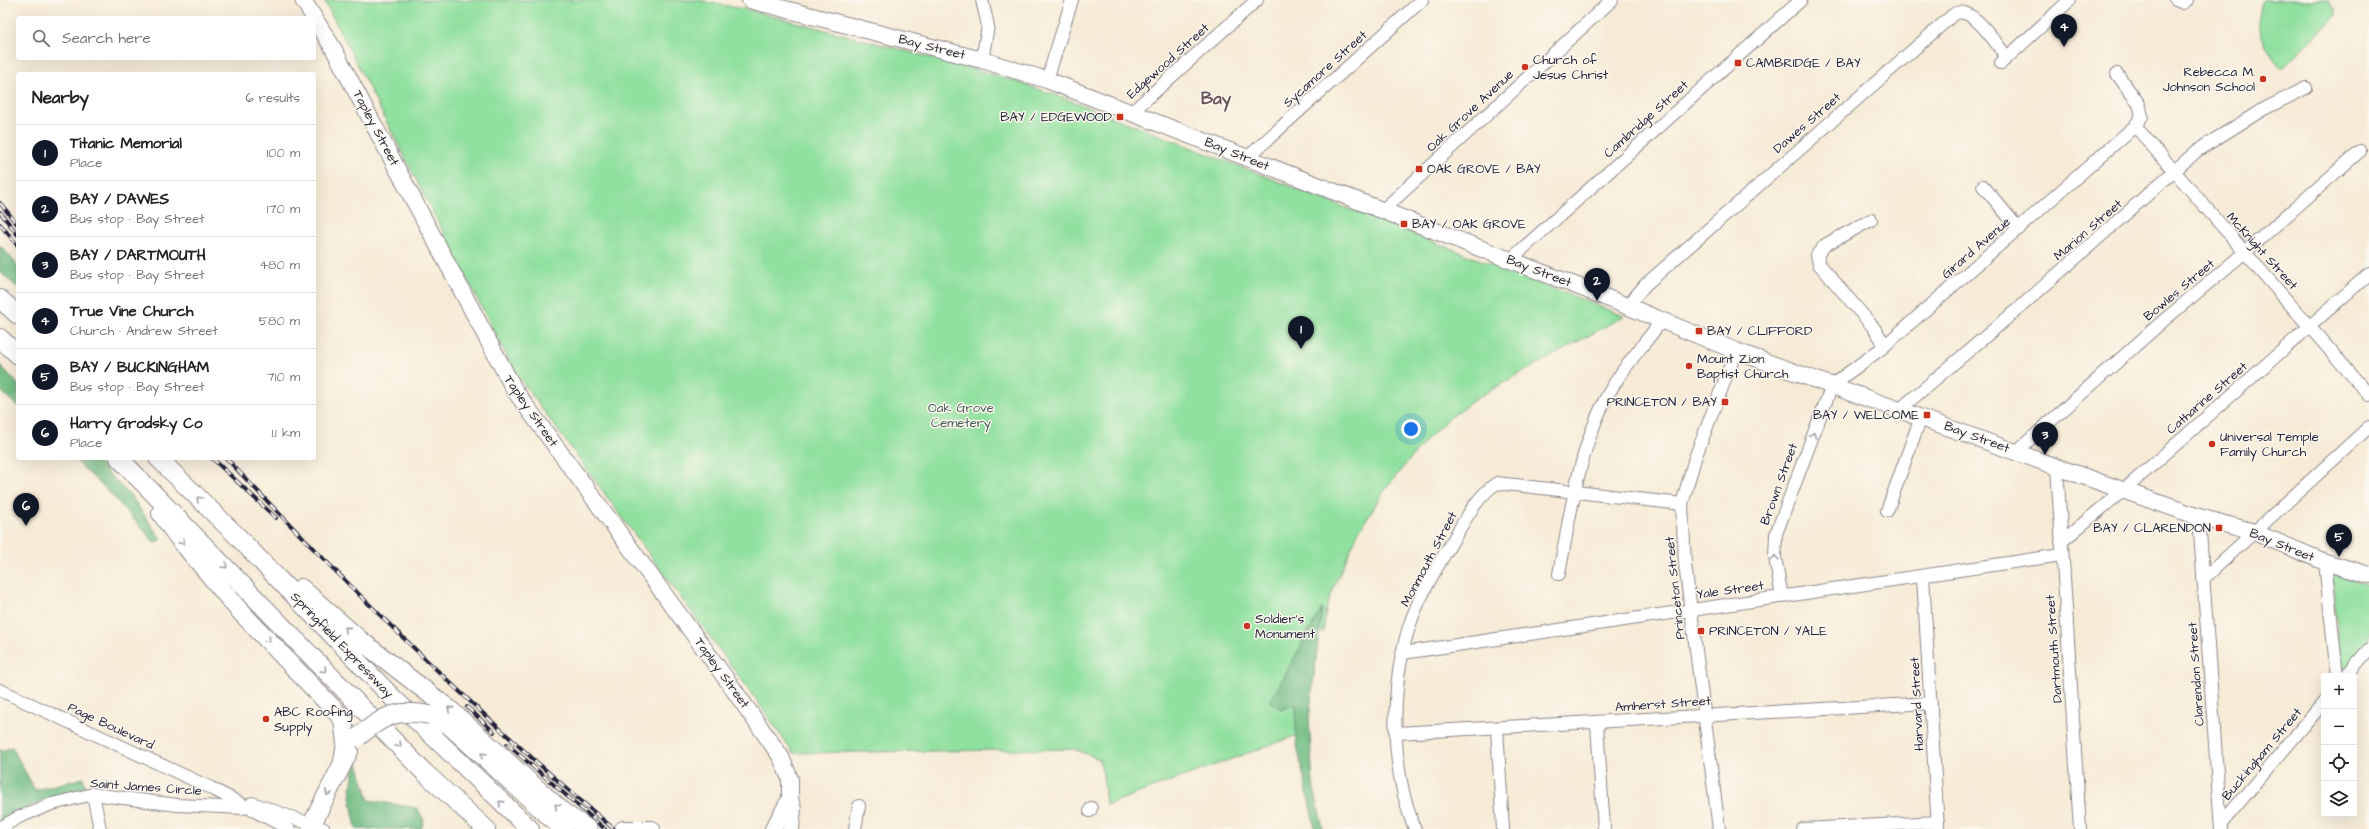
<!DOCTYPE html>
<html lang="en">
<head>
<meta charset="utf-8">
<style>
	:root { --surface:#fff; --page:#f6f6f6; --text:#222; --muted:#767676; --line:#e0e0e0; --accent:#111827 }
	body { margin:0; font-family:"Architects Daughter",sans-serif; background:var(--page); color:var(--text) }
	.controls { position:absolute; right:12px; bottom:12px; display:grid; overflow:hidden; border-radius:4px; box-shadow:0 4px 16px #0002 }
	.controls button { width:36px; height:36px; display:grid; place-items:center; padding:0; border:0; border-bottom:1px solid var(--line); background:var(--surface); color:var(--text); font:20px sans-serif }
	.you { position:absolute; left:1411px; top:429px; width:14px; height:14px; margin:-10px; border:3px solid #fff; border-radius:50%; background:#1a73e8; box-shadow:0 0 0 6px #1a73e833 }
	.badge { display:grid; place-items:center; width:26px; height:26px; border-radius:50%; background:var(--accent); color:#fff; font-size:13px; font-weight:700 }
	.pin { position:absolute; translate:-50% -33px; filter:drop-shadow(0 1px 2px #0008) }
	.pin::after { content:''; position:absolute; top:21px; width:14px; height:12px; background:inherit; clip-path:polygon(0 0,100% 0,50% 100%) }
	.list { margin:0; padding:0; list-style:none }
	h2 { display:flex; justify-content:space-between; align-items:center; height:52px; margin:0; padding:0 16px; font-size:17px }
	h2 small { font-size:13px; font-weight:400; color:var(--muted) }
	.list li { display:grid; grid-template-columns:26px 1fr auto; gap:12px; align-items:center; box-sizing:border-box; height:56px; padding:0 16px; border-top:1px solid var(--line) }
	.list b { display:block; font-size:15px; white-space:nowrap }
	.list p { margin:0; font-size:13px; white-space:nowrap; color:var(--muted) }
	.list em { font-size:13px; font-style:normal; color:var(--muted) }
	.icon { flex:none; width:22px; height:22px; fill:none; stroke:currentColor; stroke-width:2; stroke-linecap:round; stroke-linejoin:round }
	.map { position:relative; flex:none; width:2369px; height:829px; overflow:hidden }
	.search { position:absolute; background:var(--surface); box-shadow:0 4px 16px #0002; left:16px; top:16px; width:300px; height:44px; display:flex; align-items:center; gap:10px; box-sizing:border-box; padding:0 14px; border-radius:4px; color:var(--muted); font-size:15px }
	.panel { position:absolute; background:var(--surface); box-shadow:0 4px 16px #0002; left:16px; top:72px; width:300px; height:388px; border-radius:4px }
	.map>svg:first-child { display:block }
	.green { fill:#90e09f; stroke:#59816d }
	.forest { fill:#74be86; stroke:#4b7060 }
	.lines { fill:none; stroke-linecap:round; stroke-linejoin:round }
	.minor-casing { stroke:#8c8689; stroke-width:14 }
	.major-casing { stroke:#8c8689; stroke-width:18 }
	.highway-casing { stroke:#8c8689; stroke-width:20 }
	.minor { stroke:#fff; stroke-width:12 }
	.major { stroke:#fff; stroke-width:16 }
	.highway { stroke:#fff; stroke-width:18 }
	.rail-casing { stroke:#22223b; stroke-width:4 }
	.rail { stroke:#fbf7ec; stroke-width:2.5; stroke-dasharray:8; stroke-linecap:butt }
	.highway-bridge-casing { stroke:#8c8689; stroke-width:20; stroke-linecap:butt }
	.highway-bridge { stroke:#fff; stroke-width:18 }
	.oneway { stroke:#9c9ca7 }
	.poi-dot { fill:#c8321e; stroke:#fbf7ec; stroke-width:1.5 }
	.labels { text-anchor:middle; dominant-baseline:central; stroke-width:3; stroke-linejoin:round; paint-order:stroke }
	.street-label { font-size:13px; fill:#22223b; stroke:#fbf7ec }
	.poi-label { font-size:13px; fill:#22223b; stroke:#fbf7ec; text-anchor:start }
	.park-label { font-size:13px; fill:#435b59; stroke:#fbf7ec }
	.district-label { font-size:17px; font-weight:bold; fill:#68525a; stroke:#fbf7ec }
</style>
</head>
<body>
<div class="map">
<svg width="2369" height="829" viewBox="0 0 2369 829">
	<rect width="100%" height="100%" fill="#fbf7ec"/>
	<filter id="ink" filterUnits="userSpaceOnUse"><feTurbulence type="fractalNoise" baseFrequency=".025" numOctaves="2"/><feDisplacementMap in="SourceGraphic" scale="8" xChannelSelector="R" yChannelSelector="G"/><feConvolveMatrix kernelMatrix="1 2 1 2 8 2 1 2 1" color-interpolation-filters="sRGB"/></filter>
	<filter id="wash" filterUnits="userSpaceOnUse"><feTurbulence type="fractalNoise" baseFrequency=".012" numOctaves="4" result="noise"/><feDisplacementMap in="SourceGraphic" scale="16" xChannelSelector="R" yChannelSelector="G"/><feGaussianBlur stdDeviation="0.9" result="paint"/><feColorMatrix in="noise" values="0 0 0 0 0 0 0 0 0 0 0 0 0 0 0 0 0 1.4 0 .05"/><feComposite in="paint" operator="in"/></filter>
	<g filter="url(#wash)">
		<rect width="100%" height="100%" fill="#f7ebd7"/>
		<g class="green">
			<path d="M324,0H698L753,11L906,51L1002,77L1056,95L1624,316L1480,396L1449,418L1426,440L1386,488L1359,531L1335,584L1326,609L1323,632L1307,630L1304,648L1300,734L1106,805L1103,774L1099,759L1075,749L793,753L755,698L515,372Z"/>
			<path d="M2262,0H2328L2335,9L2336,16L2282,69C2266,51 2252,23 2262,0Z"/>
			<path d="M2332,573L2369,586V642L2345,670H2341Z"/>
		</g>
		<g class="forest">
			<path d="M0,245L18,266V288L0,272Z"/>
			<path d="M0,365L18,384V407L0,390Z"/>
			<path d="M73,458H93L131,496L161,539L155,543L111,494Z"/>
			<path d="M1322,608L1309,719L1313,784L1323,829H1315L1296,741V705L1281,709L1270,702Z"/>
			<path d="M12,747L35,790L83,778L87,792L43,800L0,823V749L1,751Z"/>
			<path d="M356,756L369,800L417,808L424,820L421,829H356L350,796Z"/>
		</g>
	</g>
	<g filter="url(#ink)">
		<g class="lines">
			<g class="minor-casing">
				<g id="minor">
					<path d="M982,0L988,26L982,60"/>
					<path d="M2176,0L2183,3L2187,0"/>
					<path d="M2001,63L2070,0"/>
					<path d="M1047,80L1072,0"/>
					<path d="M1133,111L1257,0"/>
					<path d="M2135,126L2369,395"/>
					<path d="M1247,158L1422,0"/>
					<path d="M1983,186L2019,229"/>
					<path d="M1383,210L1612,0"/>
					<path d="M1871,220L1825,245L1817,255L1819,264L1874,328L1882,340V348"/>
					<path d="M1510,260L1801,0"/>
					<path d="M1627,307L1645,285L1954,14C1972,4 1996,44 2007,57"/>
					<path d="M1899,410L2026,302L2198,150L2262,110L2306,88"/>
					<path d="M2016,452L2163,321L2244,253L2360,151"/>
					<path d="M2057,467L2080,829"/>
					<path d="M1887,511L1921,417"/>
					<path d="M2199,517L2221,829"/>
					<path d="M2061,542L2132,483L2369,274"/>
					<path d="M2325,562L2337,676"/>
					<path d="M1559,574C1570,516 1578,454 1605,400C1620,371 1643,346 1662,320"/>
					<path d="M1923,577L1938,829"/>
					<path d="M2203,579L2369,427"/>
					<path d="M1782,597L1775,557L1776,534L1832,385L1882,348L2135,126L2142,116L2139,104L2117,74"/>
					<path d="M1403,653L2061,555"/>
					<path d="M2346,676L2369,649"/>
					<path d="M0,690L211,788L289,829"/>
					<path d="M1597,724L1604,829"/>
					<path d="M1497,728L1503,829"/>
					<path d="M1397,733C1575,724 1753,712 1931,703"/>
					<path d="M93,794L100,829"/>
					<path d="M252,803L324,829"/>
					<path d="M1090,811L1091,808"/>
					<path d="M2221,824L2324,702"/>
					<path d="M0,828L19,817L52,804L93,794L177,805L243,808"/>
					<path d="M855,829L859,806"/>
					<path d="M1415,829C1390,769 1390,689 1409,627C1419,596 1437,567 1453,540C1465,520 1477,496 1497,483L1682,504"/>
					<path d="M1719,829L1685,564L1682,504L1695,458L1736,351"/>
					<path d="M1803,829L1938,822"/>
				</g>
			</g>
			<g class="major-casing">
				<g id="major">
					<path d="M303,0L333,48L515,391L719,669L781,757L790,779V799L793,809L791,829"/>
					<path d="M750,0L982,60L1047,80L1595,293L1736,351L2057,467L2199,517L2254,532L2325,562L2369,575"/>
					<path d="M623,829H652"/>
					<path d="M773,829L790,799"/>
				</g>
			</g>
			<g class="highway-casing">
				<g id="highway">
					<path d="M0,299L18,315"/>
					<path d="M0,338L18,355"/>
					<path d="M119,458L424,772L486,829"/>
					<path d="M158,458L237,536L392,697L530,829"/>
					<path d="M161,513L177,536L238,609L343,719L346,744L343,761"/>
					<path d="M301,588L360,640L449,709L564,813L588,829"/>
					<path d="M430,715L449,725L563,829"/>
					<path d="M312,824L349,751"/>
				</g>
			</g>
			<use href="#minor" class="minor"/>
			<use href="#major" class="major"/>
			<use href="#highway" class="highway"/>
			<g class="rail-casing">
				<g id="rail">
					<path d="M0,203L18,225"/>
					<path d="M0,212L18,235"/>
					<path d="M0,224L18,246"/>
					<path d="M212,458L276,518"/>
					<path d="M226,458C349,588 477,714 614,829"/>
					<path d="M467,707L494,732"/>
					<path d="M507,744L605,829"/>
				</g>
			</g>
			<use href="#rail" class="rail"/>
			<g class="highway-bridge-casing">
				<path id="highway-bridge" d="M358,737C383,716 397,708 430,715"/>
			</g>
			<use href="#highway-bridge" class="highway-bridge"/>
		</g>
		<defs><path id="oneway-chevron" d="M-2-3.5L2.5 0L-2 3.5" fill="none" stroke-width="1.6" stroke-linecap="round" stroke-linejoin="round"/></defs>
		<g class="oneway">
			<use href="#oneway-chevron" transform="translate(1813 435) rotate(-69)"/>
			<use href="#oneway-chevron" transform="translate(199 499) rotate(-135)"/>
			<use href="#oneway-chevron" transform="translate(182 542) rotate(50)"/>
			<use href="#oneway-chevron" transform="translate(1775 558) rotate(-95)"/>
			<use href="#oneway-chevron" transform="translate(225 566) rotate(46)"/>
			<use href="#oneway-chevron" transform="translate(347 629) rotate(-139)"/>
			<use href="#oneway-chevron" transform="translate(268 640) rotate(47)"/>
			<use href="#oneway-chevron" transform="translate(324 670) rotate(46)"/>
			<use href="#oneway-chevron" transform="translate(450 709) rotate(-140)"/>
			<use href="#oneway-chevron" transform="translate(399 745) rotate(47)"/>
			<use href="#oneway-chevron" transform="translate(483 755) rotate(-136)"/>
			<use href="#oneway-chevron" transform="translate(328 793) rotate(116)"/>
			<use href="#oneway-chevron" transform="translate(501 803) rotate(-136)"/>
			<use href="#oneway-chevron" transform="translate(557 806) rotate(-137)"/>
		</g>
	</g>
	<g class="poi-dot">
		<rect x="1734" y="59" width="8" height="8" rx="2"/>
		<circle cx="1525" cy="67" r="4"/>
		<circle cx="2263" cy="79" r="4"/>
		<rect x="1116" y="113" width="8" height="8" rx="2"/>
		<rect x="1415" y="165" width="8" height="8" rx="2"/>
		<rect x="1400" y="220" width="8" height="8" rx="2"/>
		<rect x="1695" y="327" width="8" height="8" rx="2"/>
		<circle cx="1689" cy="366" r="4"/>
		<rect x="1721" y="398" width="8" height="8" rx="2"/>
		<rect x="1923" y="411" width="8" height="8" rx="2"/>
		<circle cx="2212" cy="444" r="4"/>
		<rect x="2215" y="524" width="8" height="8" rx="2"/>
		<circle cx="1247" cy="626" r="4"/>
		<rect x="1697" y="627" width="8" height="8" rx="2"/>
		<circle cx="266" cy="719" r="4"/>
	</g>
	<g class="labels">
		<g class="street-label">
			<text transform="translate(932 47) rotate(14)">Bay Street</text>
			<text transform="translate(1168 61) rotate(-42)">Edgewood Street</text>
			<text transform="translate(1325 69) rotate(-42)">Sycamore Street</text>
			<text transform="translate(1470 111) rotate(-43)">Oak Grove Avenue</text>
			<text transform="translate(1646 119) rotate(-42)">Cambridge Street</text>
			<text transform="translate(1807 123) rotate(-41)">Dawes Street</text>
			<text transform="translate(376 128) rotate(62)">Tapley Street</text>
			<text transform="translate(1237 154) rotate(22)">Bay Street</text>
			<text transform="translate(2088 230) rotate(-41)">Marion Street</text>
			<text transform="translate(1976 248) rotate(-41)">Girard Avenue</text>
			<text transform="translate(2262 251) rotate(48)">McKnight Street</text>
			<text transform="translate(1539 271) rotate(21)">Bay Street</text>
			<text transform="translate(2179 290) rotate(-40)">Bowles Street</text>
			<text transform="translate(2207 398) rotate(-41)">Catharine Street</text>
			<text transform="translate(531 411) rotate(55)">Tapley Street</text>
			<text transform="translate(1977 437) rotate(20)">Bay Street</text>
			<text transform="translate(1779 484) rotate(-70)">Brown Street</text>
			<text transform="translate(2282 545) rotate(22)">Bay Street</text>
			<text transform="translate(1429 559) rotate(-62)">Monmouth Street</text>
			<text transform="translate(1675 588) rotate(-96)">Princeton Street</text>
			<text transform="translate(1730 590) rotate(-8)">Yale Street</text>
			<text transform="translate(342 645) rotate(46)">Springfield Expressway</text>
			<text transform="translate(2054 649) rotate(-94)">Dartmouth Street</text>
			<text transform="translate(722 673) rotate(54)">Tapley Street</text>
			<text transform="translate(2196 674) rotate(-94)">Clarendon Street</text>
			<text transform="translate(1663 704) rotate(-4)">Amherst Street</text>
			<text transform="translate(1917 704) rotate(-93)">Harvard Street</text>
			<text transform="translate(111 726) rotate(25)">Page Boulevard</text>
			<text transform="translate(2262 754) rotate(-50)">Buckingham Street</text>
			<text transform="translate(146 787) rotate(4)">Saint James Circle</text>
		</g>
		<g class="poi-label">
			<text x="1533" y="60">Church of<tspan x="1533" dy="15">Jesus Christ</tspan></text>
			<text x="1746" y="63">CAMBRIDGE / BAY</text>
			<text x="2255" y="72" text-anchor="end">Rebecca M.<tspan x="2255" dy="15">Johnson School</tspan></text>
			<text x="1112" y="117" text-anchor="end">BAY / EDGEWOOD</text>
			<text x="1427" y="169">OAK GROVE / BAY</text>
			<text x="1412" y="224">BAY / OAK GROVE</text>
			<text x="1707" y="331">BAY / CLIFFORD</text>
			<text x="1697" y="359">Mount Zion<tspan x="1697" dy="15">Baptist Church</tspan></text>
			<text x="1717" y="402" text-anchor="end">PRINCETON / BAY</text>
			<text x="1919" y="415" text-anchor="end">BAY / WELCOME</text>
			<text x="2220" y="437">Universal Temple<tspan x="2220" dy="15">Family Church</tspan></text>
			<text x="2211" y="528" text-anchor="end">BAY / CLARENDON</text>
			<text x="1255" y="619">Soldier's<tspan x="1255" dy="15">Monument</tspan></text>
			<text x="1709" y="631">PRINCETON / YALE</text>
			<text x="274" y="712">ABC Roofing<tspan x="274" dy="15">Supply</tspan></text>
		</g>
		<g class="park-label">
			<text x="961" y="408">Oak Grove<tspan x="961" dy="15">Cemetery</tspan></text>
		</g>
		<g class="district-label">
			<text x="1216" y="99">Bay</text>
		</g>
	</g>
</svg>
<div class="controls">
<button>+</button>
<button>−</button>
<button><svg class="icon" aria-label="locate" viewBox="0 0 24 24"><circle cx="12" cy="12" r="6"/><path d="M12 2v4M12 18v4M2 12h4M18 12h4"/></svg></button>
<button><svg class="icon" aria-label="layers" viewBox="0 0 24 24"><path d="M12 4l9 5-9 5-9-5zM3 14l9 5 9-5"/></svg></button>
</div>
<div class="you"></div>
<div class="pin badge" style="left:1301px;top:349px">1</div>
<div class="pin badge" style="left:1597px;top:301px">2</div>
<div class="pin badge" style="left:2045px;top:455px">3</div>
<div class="pin badge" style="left:2064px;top:47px">4</div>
<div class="pin badge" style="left:2339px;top:557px">5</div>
<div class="pin badge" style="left:26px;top:526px">6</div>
<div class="search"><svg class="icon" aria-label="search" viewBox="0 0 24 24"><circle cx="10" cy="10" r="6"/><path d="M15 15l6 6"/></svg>Search here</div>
<section class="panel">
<h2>Nearby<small>6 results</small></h2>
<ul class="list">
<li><span class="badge">1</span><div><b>Titanic Memorial</b><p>Place</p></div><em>100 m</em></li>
<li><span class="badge">2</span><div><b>BAY / DAWES</b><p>Bus stop · Bay Street</p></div><em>170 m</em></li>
<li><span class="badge">3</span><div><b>BAY / DARTMOUTH</b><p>Bus stop · Bay Street</p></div><em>480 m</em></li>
<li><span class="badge">4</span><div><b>True Vine Church</b><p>Church · Andrew Street</p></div><em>580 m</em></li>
<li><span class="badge">5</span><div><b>BAY / BUCKINGHAM</b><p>Bus stop · Bay Street</p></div><em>710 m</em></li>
<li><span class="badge">6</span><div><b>Harry Grodsky Co</b><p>Place</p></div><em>1.1 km</em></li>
</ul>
</section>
</div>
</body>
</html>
